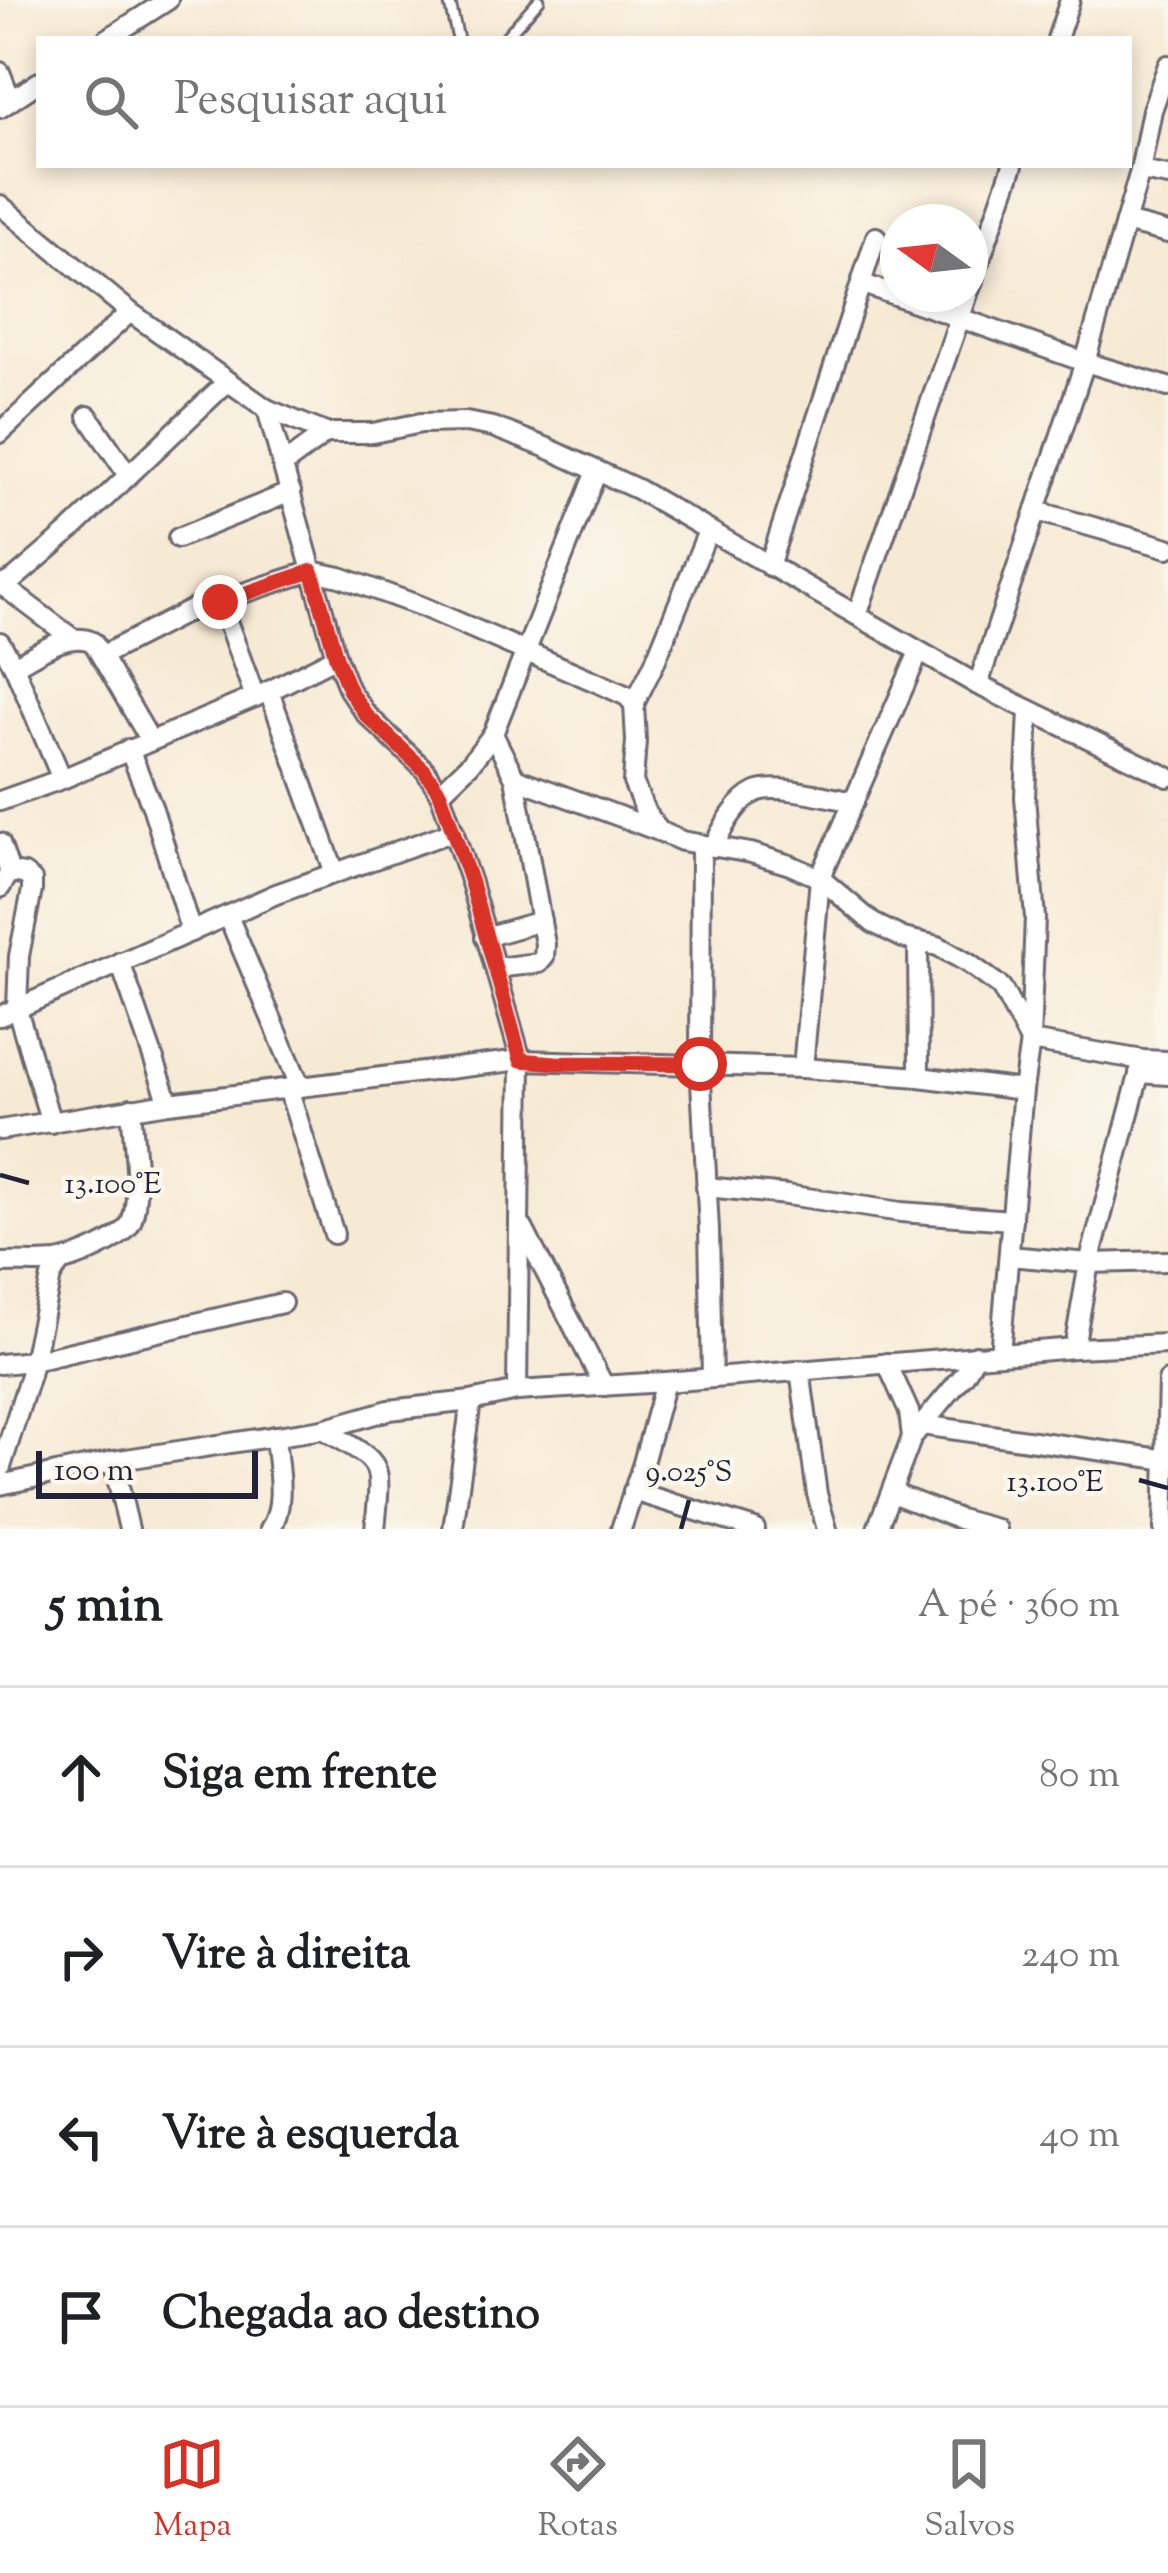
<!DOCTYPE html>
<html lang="pt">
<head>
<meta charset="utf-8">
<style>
	:root { --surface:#fff; --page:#f2f2f2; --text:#202124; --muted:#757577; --line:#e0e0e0; --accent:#d93025 }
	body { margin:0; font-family:"Sorts Mill Goudy",serif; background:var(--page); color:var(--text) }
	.compass { position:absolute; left:880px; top:204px; width:108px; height:108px; border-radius:50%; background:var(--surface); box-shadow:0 6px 18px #0003; rotate:285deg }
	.scale { position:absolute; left:36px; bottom:30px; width:222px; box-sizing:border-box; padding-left:12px; border:6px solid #22223b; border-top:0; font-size:33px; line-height:42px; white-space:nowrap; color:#22223b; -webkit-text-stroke:9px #fbf7ec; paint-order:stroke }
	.stop { position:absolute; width:36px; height:36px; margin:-27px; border:9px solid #d93025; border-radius:50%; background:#fff }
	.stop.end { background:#d93025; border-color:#fff; box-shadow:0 3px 12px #0008 }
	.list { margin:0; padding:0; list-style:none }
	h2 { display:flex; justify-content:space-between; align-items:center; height:156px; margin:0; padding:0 48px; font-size:51px }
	h2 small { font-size:39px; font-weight:400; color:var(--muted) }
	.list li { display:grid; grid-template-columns:78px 1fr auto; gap:36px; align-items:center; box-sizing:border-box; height:180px; padding:0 48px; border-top:3px solid var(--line) }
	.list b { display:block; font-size:45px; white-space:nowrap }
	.list em { font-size:39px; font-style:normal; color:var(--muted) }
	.icon { flex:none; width:66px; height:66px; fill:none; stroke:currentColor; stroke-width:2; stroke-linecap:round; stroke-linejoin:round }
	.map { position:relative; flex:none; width:1168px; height:1529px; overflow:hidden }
	.search { position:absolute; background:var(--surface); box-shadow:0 6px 18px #0003; left:36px; right:36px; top:36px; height:132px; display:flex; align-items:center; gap:30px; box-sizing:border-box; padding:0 42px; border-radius:0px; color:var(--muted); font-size:45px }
	.sheet { height:876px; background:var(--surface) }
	nav { display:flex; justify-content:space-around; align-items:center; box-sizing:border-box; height:168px; border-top:3px solid var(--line); background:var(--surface); font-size:33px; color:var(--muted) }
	nav a { display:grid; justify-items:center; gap:6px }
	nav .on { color:var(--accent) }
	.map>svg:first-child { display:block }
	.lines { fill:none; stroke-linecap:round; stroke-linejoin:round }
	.lane-casing { stroke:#6c6871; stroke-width:15 }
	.street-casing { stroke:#6c6871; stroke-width:24 }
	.lane { stroke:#fff; stroke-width:9 }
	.street { stroke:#fff; stroke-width:18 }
	.route { stroke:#d93025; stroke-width:15 }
	.ticks { fill:none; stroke:#22223b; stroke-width:4.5 }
	.ticks-label { font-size:30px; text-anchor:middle; fill:#22223b; stroke:#fbf7ec; stroke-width:9; stroke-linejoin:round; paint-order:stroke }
</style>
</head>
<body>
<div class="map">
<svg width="1168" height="1529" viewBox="0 0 1168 1529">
	<rect width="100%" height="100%" fill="#fbf7ec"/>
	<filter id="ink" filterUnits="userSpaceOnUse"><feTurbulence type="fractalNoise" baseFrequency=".00833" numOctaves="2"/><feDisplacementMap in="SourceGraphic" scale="24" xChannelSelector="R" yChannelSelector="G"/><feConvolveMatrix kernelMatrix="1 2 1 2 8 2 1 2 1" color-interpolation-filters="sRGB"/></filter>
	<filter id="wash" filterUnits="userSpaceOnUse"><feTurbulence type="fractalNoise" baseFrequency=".004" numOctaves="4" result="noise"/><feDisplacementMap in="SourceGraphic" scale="48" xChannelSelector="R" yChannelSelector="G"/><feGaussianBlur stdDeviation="2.7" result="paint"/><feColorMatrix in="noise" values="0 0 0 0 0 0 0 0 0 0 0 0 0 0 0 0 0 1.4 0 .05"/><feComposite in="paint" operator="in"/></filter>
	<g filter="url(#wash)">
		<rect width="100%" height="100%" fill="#f6ead4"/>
	</g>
	<g filter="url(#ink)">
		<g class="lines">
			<g class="lane-casing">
				<g id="lane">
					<path d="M449,0L458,39"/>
					<path d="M504,39L539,0"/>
				</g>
			</g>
			<g class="street-casing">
				<g id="street">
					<path d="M107,39L168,0"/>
					<path d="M1057,39L1070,0"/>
					<path d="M0,72L11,100"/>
					<path d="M0,108L39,82"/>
					<path d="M1140,171L1168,176"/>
					<path d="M0,205L130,312L267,409L326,433H373L421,423L466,422L493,427L545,447L637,489L978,685L1168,777"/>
					<path d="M1125,222L1168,233"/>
					<path d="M863,284L1085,362L1168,387"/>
					<path d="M970,289L1013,165"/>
					<path d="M267,409L336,657L349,690L366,714L425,770L440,793L471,883L521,1060L517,1391"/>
					<path d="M88,416L128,475"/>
					<path d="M0,433L130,312"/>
					<path d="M283,465L326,433"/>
					<path d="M1036,511L1168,548"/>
					<path d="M708,531L654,664L634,704L636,741L633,782L645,811L659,831L682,841L751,853L790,865L820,878L873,923L903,938L938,946L968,963L1001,987L1030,1041L1143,1060L1168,1061"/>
					<path d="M178,538L291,492"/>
					<path d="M769,566L876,237"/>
					<path d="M2,585L72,638"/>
					<path d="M0,586L14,579L70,531L227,382"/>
					<path d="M220,602L255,697"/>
					<path d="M857,615L968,294"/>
					<path d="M0,642L14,666L62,779"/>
					<path d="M101,656L193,609L312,571L340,577L423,607L603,685L627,696L634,704"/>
					<path d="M14,666C37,654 68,630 93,642L150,740"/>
					<path d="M978,685L1085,362L1140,171L1152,110L1168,65"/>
					<path d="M269,691L335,873"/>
					<path d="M493,734L515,778L545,944L544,957L539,963L496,968"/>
					<path d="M129,749L153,809L191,932"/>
					<path d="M515,778L659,831"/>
					<path d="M440,793L470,764L493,734L597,471"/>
					<path d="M0,801L62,779L269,691L336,657"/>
					<path d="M0,843L10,872L0,888"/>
					<path d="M701,845L700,1063L709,1230L712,1378"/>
					<path d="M713,847C723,828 735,802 756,792C776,783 831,798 854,802"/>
					<path d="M10,872L24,874L32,880V890L19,956L17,1009L51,1123"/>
					<path d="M228,916L300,1086"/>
					<path d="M485,937L541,921"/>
					<path d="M918,942L919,1077"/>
					<path d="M120,962L169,1103"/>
					<path d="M0,1016L276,894L454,831"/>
					<path d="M803,1068L820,878L919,652"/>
					<path d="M1139,1073L1168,1075"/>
					<path d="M288,1088L334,1234"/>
					<path d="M0,1130L169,1103L521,1060L803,1068L919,1077L1023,1090"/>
					<path d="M706,1187L787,1195L901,1212L1012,1220"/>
					<path d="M523,1228L604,1386"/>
					<path d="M1009,1256L1089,1263L1168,1261"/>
					<path d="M0,1263C19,1262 39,1264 57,1262C76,1259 124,1240 131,1222C142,1195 133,1138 131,1108"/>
					<path d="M1074,1348L1089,1263L1143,1060"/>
					<path d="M1000,1354L1023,1090L1030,1041L1035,918L1025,797L1029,710"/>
					<path d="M887,1363L909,1412L912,1437"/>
					<path d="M0,1364L33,1361L282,1303"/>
					<path d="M800,1370L817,1494L827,1529"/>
					<path d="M922,1425L1168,1460"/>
					<path d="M323,1429C384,1465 382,1458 375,1529"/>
					<path d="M113,1461L129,1529"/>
					<path d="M0,1470L30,1375L51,1277L60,1262"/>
					<path d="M0,1485L113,1461L323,1429L389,1410L471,1401L517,1391L665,1382L1074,1348L1168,1344"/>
					<path d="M633,1491L755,1529"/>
					<path d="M892,1493L959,1519L996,1529"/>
					<path d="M270,1529C287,1505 277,1465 275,1436"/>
					<path d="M453,1529L471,1401"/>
					<path d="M621,1529L643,1463L665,1382"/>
					<path d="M877,1529L912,1437L964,1375L976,1355"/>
					<path d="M1164,1529L1168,1381"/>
				</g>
			</g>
			<use href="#lane" class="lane"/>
			<use href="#street" class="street"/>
		</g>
	</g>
	<g class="lines" filter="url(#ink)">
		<path class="route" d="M220,602L312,571L336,657L349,690L366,715L424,770L440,793L471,883L521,1060L556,1063L700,1064"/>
	</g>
	<path class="ticks" d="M0,1175L29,1183M1139,1480L1168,1488M681,1529L689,1500"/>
	<g class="ticks-label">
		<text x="113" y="1193">13.100°E</text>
		<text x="689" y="1481">9.025°S</text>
		<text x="1055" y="1491">13.100°E</text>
	</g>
</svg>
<svg class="compass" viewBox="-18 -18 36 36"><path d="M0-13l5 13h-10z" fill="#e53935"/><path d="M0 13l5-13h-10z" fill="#757577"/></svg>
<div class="scale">100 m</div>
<div class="stop" style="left:700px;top:1064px"></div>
<div class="stop end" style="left:220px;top:602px"></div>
<div class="search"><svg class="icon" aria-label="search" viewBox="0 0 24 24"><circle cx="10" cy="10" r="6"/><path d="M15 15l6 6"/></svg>Pesquisar aqui</div>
</div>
<section class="sheet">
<h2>5 min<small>A pé · 360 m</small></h2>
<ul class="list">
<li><svg class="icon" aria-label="ahead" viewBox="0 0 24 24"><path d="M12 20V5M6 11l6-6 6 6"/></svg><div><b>Siga em frente</b></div><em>80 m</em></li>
<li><svg class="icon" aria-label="right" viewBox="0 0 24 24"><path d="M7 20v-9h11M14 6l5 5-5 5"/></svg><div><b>Vire à direita</b></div><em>240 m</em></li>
<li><svg class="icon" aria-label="left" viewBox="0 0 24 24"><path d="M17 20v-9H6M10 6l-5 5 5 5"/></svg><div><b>Vire à esquerda</b></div><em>40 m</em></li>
<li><svg class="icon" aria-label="arrive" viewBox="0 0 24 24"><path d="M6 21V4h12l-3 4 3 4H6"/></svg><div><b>Chegada ao destino</b></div></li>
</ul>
</section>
<nav>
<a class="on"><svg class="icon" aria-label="map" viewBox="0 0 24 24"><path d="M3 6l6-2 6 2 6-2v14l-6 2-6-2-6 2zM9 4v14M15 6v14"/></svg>Mapa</a>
<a><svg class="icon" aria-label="directions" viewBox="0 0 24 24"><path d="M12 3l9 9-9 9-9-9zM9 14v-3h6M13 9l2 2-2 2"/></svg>Rotas</a>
<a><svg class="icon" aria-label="saved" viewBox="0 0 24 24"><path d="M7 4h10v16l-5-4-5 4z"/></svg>Salvos</a>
</nav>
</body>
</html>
